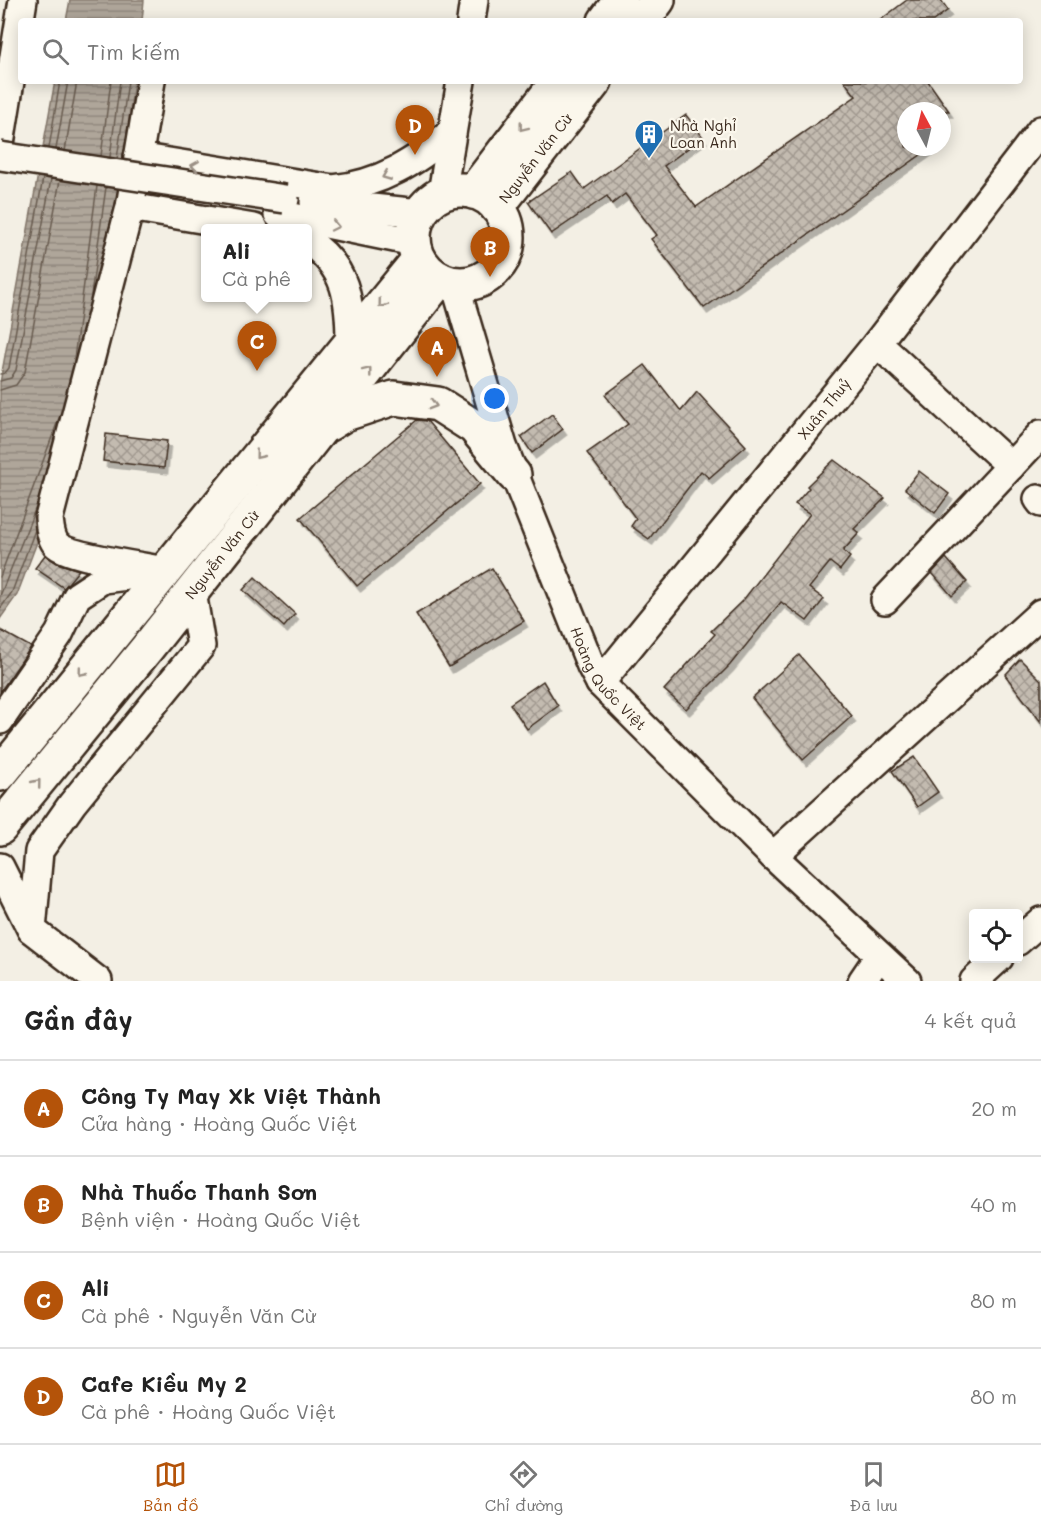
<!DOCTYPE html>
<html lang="vi">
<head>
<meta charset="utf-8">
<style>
	:root { --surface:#fff; --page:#f6f6f6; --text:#222; --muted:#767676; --line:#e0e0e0; --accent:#b45309 }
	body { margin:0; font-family:Mali,sans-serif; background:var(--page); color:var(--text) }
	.controls { position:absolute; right:18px; bottom:18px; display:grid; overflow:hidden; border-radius:6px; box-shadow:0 3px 15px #0003 }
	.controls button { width:54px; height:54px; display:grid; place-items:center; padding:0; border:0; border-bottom:2px solid var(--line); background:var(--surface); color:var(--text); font:30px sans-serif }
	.compass { position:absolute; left:897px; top:102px; width:54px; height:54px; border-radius:50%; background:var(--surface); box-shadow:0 3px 15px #0003; rotate:353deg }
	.you { position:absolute; left:495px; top:399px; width:21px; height:21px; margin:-15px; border:4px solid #fff; border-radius:50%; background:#1a73e8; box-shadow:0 0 0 9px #1a73e833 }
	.badge { display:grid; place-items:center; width:39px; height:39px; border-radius:50%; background:var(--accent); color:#fff; font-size:20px; font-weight:700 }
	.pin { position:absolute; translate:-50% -50px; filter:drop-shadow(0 2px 3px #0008) }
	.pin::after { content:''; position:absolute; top:32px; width:21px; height:18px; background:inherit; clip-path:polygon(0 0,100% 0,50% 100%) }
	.popup { position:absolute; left:201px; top:224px; width:111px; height:78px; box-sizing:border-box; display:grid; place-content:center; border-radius:6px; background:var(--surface); filter:drop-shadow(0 2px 4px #0005); font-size:20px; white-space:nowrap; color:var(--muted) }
	.popup b { font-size:22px; color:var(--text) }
	.popup::after { content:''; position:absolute; left:50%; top:100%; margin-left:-12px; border:12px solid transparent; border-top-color:var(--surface) }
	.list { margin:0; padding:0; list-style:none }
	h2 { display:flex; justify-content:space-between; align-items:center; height:78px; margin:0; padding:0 24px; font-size:26px }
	h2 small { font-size:20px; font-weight:400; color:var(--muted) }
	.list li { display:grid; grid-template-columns:39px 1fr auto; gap:18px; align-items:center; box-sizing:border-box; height:96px; padding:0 24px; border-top:2px solid var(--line) }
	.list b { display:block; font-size:22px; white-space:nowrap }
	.list p { margin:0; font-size:20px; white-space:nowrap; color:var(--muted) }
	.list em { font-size:20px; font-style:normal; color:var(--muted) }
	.icon { flex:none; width:33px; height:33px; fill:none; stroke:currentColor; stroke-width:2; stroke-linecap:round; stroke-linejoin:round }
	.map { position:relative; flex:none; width:1041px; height:981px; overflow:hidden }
	.search { position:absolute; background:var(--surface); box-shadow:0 3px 15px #0003; left:18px; right:18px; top:18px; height:66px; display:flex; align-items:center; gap:15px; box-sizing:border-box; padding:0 21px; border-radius:6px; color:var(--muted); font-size:22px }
	.sheet { height:462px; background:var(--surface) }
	nav { display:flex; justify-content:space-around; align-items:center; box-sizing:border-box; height:84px; border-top:2px solid var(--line); background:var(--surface); font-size:16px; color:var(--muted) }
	nav a { display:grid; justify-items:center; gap:3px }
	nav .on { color:var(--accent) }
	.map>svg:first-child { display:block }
	.water { fill:url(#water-rules); stroke:#817468; stroke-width:1.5 }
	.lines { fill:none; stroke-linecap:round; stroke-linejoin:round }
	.shore { stroke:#695c50; stroke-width:1.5 }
	.building { fill:url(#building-cross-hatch); stroke:#3b2a1e; stroke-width:1.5; filter:url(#shadow) }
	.minor-casing { stroke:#3b2a1e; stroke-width:32 }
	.major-casing { stroke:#3b2a1e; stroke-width:38 }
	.minor { stroke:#fbf7ec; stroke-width:27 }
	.major { stroke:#fbf7ec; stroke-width:33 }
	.minor-bridge-casing { stroke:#3b2a1e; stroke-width:32; stroke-linecap:butt }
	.minor-bridge { stroke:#fbf7ec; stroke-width:27 }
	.oneway { stroke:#9b9085 }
	.labels { text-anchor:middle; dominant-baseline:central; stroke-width:4.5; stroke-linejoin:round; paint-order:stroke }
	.poi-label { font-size:15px; fill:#3b2a1e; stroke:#fbf7ec; text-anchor:start }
	.street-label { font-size:15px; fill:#3b2a1e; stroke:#fbf7ec }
</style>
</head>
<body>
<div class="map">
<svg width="1041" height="981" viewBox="0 0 1041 981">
	<defs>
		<pattern id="water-rules" width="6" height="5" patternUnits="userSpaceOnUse" patternTransform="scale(1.5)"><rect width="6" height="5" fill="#afa69a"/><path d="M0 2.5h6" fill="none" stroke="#90877d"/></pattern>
		<pattern id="building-cross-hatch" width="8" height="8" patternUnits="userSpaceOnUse" patternTransform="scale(1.5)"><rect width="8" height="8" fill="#c3bbb0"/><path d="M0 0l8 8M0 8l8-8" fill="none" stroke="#a0988f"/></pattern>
		<filter id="shadow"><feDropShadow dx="3.5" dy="6" stdDeviation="0" flood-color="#0004"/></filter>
	</defs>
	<rect width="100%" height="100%" fill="#f3efe4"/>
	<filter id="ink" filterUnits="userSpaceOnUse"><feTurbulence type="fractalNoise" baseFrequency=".0167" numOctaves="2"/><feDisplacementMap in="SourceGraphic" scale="12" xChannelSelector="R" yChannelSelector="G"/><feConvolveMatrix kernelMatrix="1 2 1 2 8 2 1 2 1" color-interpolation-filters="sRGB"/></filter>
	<g filter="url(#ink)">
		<g class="water">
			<path d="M70,0H144L142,21H66Z"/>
			<path d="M55,81H134L92,397L17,595L0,619V383Z"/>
		</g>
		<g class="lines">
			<g class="shore">
				<path d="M49,148L60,81"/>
				<path d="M56,149L68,81"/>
				<path d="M65,151L77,81"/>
				<path d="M101,156L111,81"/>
				<path d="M110,157L120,81"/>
				<path d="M117,159L128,81"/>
				<path d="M91,295L106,187"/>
				<path d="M73,366L97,186"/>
				<path d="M0,374L5,373L9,368L43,178"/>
				<path d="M0,381L11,378L16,370L51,179"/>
				<path d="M0,390L16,385L25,372L60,180"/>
				<path d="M0,577L59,418"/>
				<path d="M0,596L38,502"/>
				<path d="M0,609L12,592L35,530"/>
			</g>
		</g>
		<g class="building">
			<path d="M907,0H941L948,10L933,21H879Z"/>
			<path d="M844,81H928L949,111H906V147H932L704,308L651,239L657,235L625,194L612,204L607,196L551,234L528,202L572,172L584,189L686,115L703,137L664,166L696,207L856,96Z"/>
			<path d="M645,365L681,411L697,392L746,446L709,478L701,471L649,539L631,526L636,519L587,453L628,424L605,395Z"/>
			<path d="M552,414L563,429L532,453L521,437Z"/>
			<path d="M417,420L427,421L480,484L357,586L300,518Z"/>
			<path d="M106,434L167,441L164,468L103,461Z"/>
			<path d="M834,460L885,498L854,529L859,533L843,551L850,557L840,570L830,562L809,588L824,599L807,621L781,602L730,665L686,709L664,690L715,634L711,631L744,599L810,514L795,504L809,488L807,486Z"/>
			<path d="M919,471L949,494L935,513L905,489Z"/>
			<path d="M45,555L57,563L79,570L64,588L35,568Z"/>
			<path d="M946,558L967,582L952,596L932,573Z"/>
			<path d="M492,568L524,621L449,667L416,614Z"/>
			<path d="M255,577L295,614L284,627L243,590Z"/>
			<path d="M0,630L31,647L0,692Z"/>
			<path d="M799,655L852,716L803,760L752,698Z"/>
			<path d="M1020,659L1041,680V722L1005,675Z"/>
			<path d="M543,681L558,706L527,729L510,704Z"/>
			<path d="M914,757L938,792L917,807L892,771Z"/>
		</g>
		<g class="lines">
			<g class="minor-casing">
				<g id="minor">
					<path d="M471,21L474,0"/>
					<path d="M151,81L130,207L49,518C50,527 50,536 56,544C66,556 146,567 165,571"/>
					<path d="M0,144L23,0"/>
					<path d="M138,157L333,189C381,184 415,162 452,132"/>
					<path d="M442,193L461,81"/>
					<path d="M314,202L420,213"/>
					<path d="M130,207L254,228"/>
					<path d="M278,214L414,242"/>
					<path d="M308,241C347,268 350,299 350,343"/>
					<path id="s1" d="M455,284L503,446L591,666L600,683L773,856L907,981"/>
					<path d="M877,343L1011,466"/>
					<path d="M1038,499L1041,503"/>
					<path d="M885,600L1041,434"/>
					<path id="s2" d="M600,683L877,343L1041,130"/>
					<path d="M0,720L59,634L77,596L103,579L143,574"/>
					<path d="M773,856L1041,613"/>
					<path d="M0,867L31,929"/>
					<path d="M1018,941L1041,921"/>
					<path d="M98,981L32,930L39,851L72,804L201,646L192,592"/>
					<path d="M862,981L879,956"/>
					<path d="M974,981L999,958"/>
				</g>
			</g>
			<g class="major-casing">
				<g id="major">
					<path d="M605,21L621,0"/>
					<path d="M642,21L658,0"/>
					<circle cx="461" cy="237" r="47"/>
					<path d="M473,192L558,81"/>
					<path id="s3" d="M497,207L595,81"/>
					<path d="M329,424L345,414L394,398L438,404L474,427L514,475"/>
					<path d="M0,774L419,259"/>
					<path id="s4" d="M0,828L148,647L440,279"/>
				</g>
			</g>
			<use href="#minor" class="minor"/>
			<use href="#major" class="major"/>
			<g class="minor-bridge-casing">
				<path id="minor-bridge" d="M0,156L285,199"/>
			</g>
			<use href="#minor-bridge" class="minor-bridge"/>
		</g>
		<defs><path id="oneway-chevron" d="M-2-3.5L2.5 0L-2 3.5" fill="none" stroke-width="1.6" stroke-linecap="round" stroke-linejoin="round" transform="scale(1.5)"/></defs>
		<g class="oneway">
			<use href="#oneway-chevron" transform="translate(523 127) rotate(128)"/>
			<use href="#oneway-chevron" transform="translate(195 166) rotate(-171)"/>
			<use href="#oneway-chevron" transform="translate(386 176) rotate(158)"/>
			<use href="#oneway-chevron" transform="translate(335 226) rotate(12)"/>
			<use href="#oneway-chevron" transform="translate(382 304) rotate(129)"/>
			<use href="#oneway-chevron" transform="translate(368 371) rotate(-52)"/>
			<use href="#oneway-chevron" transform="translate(433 405) rotate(16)"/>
			<use href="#oneway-chevron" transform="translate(259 455) rotate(129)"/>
			<use href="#oneway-chevron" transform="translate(82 672) rotate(129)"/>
			<use href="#oneway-chevron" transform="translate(37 783) rotate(-51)"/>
		</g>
	</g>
	<defs>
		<g id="building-pin" transform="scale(1.5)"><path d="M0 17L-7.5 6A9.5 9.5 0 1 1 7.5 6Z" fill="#1f6fb2" stroke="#fbf7ec"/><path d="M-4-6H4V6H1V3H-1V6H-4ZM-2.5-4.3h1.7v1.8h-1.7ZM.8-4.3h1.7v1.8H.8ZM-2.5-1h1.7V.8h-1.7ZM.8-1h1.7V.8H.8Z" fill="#fff"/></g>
	</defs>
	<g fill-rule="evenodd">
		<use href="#building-pin" x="649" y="134"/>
	</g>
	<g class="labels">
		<g class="poi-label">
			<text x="670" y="125">Nhà Nghỉ<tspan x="670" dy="17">Loan Anh</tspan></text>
		</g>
		<g class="street-label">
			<text stroke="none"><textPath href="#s3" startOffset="62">Nguyễn Văn Cừ</textPath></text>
			<text stroke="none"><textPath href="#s2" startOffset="354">Xuân Thuỷ</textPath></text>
			<text stroke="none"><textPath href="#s4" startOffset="352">Nguyễn Văn Cừ</textPath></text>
			<text stroke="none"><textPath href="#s1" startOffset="426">Hoàng Quốc Việt</textPath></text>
		</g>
	</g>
</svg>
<div class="controls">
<button><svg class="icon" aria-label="locate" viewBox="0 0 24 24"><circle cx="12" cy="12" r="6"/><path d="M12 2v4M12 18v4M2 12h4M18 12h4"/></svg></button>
</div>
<svg class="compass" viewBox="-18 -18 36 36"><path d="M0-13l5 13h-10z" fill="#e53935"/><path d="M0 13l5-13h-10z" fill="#767676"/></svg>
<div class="you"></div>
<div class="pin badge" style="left:437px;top:377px">A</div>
<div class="pin badge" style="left:490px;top:277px">B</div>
<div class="pin badge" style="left:257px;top:371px">C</div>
<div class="popup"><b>Ali</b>Cà phê</div>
<div class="pin badge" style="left:415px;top:155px">D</div>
<div class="search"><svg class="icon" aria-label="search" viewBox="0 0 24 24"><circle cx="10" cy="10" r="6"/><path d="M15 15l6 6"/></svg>Tìm kiếm</div>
</div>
<section class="sheet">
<h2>Gần đây<small>4 kết quả</small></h2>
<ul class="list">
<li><span class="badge">A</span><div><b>Công Ty May Xk Việt Thành</b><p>Cửa hàng · Hoàng Quốc Việt</p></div><em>20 m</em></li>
<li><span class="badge">B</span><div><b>Nhà Thuốc Thanh Sơn</b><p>Bệnh viện · Hoàng Quốc Việt</p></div><em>40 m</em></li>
<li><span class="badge">C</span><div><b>Ali</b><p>Cà phê · Nguyễn Văn Cừ</p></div><em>80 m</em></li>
<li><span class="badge">D</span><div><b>Cafe Kiều My 2</b><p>Cà phê · Hoàng Quốc Việt</p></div><em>80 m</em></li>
</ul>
</section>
<nav>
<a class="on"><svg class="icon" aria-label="map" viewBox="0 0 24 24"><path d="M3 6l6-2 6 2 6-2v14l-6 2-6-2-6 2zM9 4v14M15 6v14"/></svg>Bản đồ</a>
<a><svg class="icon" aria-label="directions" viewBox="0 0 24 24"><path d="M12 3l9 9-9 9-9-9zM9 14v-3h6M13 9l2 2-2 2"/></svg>Chỉ đường</a>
<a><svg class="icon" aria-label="saved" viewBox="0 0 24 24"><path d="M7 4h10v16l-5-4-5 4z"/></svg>Đã lưu</a>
</nav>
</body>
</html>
